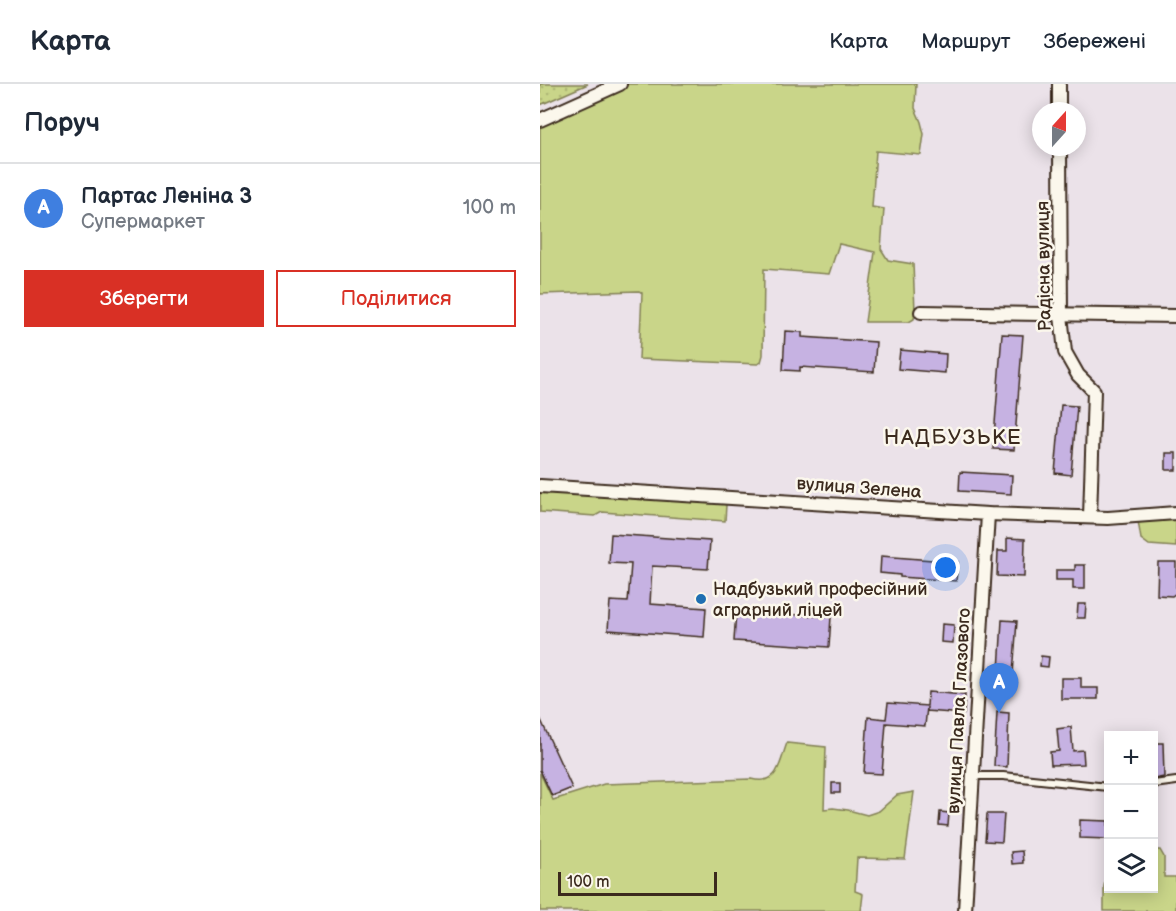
<!DOCTYPE html>
<html lang="uk">
<head>
<meta charset="utf-8">
<style>
	:root { --surface:#fff; --page:#f6f6f7; --text:#1f2937; --muted:#747a83; --line:#e0e1e3; --accent:#d93025 }
	body { margin:0; font-family:"Balsamiq Sans",sans-serif; background:var(--page); color:var(--text) }
	.controls { position:absolute; right:18px; bottom:18px; display:grid; overflow:hidden; border-radius:0px; box-shadow:0 3px 15px #0003 }
	.controls button { width:54px; height:54px; display:grid; place-items:center; padding:0; border:0; border-bottom:2px solid var(--line); background:var(--surface); color:var(--text); font:30px sans-serif }
	.compass { position:absolute; left:492px; top:18px; width:54px; height:54px; border-radius:50%; background:var(--surface); box-shadow:0 3px 15px #0003; rotate:21deg }
	.scale { position:absolute; left:18px; bottom:15px; width:159px; box-sizing:border-box; padding-left:6px; border:3px solid #3b2a1e; border-top:0; font-size:16px; line-height:21px; white-space:nowrap; color:#3b2a1e; -webkit-text-stroke:4px #fbf7ec; paint-order:stroke }
	.you { position:absolute; left:406px; top:484px; width:21px; height:21px; margin:-15px; border:4px solid #fff; border-radius:50%; background:#1a73e8; box-shadow:0 0 0 9px #1a73e833 }
	.badge { display:grid; place-items:center; width:39px; height:39px; border-radius:50%; background:var(--accent); color:#fff; font-size:20px; font-weight:700 }
	.pin { position:absolute; translate:-50% -50px; filter:drop-shadow(0 2px 3px #0008) }
	.pin::after { content:''; position:absolute; top:32px; width:21px; height:18px; background:inherit; clip-path:polygon(0 0,100% 0,50% 100%) }
	.list { margin:0; padding:0; list-style:none }
	h2 { display:flex; justify-content:space-between; align-items:center; height:78px; margin:0; padding:0 24px; font-size:26px }
	h2 small { font-size:20px; font-weight:400; color:var(--muted) }
	.list li { display:grid; grid-template-columns:39px 1fr auto; gap:18px; align-items:center; box-sizing:border-box; height:90px; padding:0 24px; border-top:2px solid var(--line) }
	.list b { display:block; font-size:22px; white-space:nowrap }
	.list p { margin:0; font-size:20px; white-space:nowrap; color:var(--muted) }
	.list em { font-size:20px; font-style:normal; color:var(--muted) }
	.actions { display:flex; gap:12px; padding:18px 24px }
	.actions a { flex:1; padding:14px 0; border:2px solid var(--accent); border-radius:0px; text-align:center; font-size:21px; color:var(--accent) }
	.actions .main { background:var(--accent); color:#fff }
	.icon { flex:none; width:33px; height:33px; fill:none; stroke:currentColor; stroke-width:2; stroke-linecap:round; stroke-linejoin:round }
	.map { position:relative; flex:none; width:636px; height:827px; overflow:hidden }
	header { display:flex; align-items:center; gap:36px; box-sizing:border-box; height:84px; padding:0 30px; background:var(--surface); border-bottom:2px solid var(--line) }
	header strong { font-size:28px }
	nav { display:flex; gap:33px; margin-inline-start:auto; font-size:21px }
	main { display:flex }
	aside { flex:1; background:var(--surface) }
	.map>svg:first-child { display:block }
	.grass { fill:#c9d589; stroke:#828054; stroke-width:1.5 }
	.park { fill:url(#park-dots); stroke:#828054; stroke-width:1.5 }
	.building { fill:#c6b2e2; stroke:#3b2a1e; stroke-width:1.5 }
	.lines { fill:none; stroke-linecap:round; stroke-linejoin:round }
	.lane-casing { stroke:#3b2a1e; stroke-width:10 }
	.street-casing { stroke:#3b2a1e; stroke-width:16 }
	.lane { stroke:#fbf7ec; stroke-width:6 }
	.street { stroke:#fbf7ec; stroke-width:12 }
	.poi-dot { fill:#1f6fb2; stroke:#fbf7ec; stroke-width:2 }
	.labels { text-anchor:middle; dominant-baseline:central; stroke-width:5; stroke-linejoin:round; paint-order:stroke }
	.street-label { font-size:18px; fill:#3b2a1e; stroke:#fbf7ec }
	.poi-label { font-size:18px; fill:#3b2a1e; stroke:#fbf7ec; text-anchor:start }
	.quarter-label { font-size:21px; letter-spacing:1.5px; fill:#3b2a1e; stroke:#fbf7ec }
</style>
</head>
<body>
<header>
<strong>Карта</strong>
<nav><a>Карта</a><a>Маршрут</a><a>Збережені</a></nav>
</header>
<main>
<aside>
<h2>Поруч<small></small></h2>
<ul class="list">
<li><span class="badge" style="background:#3f7fe0">A</span><div><b>Партас Леніна 3</b><p>Супермаркет</p></div><em>100 m</em></li>
</ul>
<div class="actions"><a class="main">Зберегти</a><a>Поділитися</a></div>
</aside>
<div class="map">
<svg width="636" height="827" viewBox="0 0 636 827">
	<defs>
		<pattern id="park-dots" width="8" height="8" patternUnits="userSpaceOnUse" patternTransform="scale(1.5)"><rect width="8" height="8" fill="#c9d589"/><path d="M2 2h.1M6 6h.1" fill="none" stroke="#aeb776" stroke-width="1.8" stroke-linecap="round"/></pattern>
	</defs>
	<rect width="100%" height="100%" fill="#ebe2e9"/>
	<filter id="ink" filterUnits="userSpaceOnUse"><feTurbulence type="fractalNoise" baseFrequency=".0167" numOctaves="2"/><feDisplacementMap in="SourceGraphic" scale="12" xChannelSelector="R" yChannelSelector="G"/><feConvolveMatrix kernelMatrix="1 2 1 2 8 2 1 2 1" color-interpolation-filters="sRGB"/></filter>
	<g filter="url(#ink)">
		<g class="grass">
			<path d="M77,0H376L375,24L381,38L384,50L381,71L336,67L332,123L344,125L341,165L348,176L373,180L375,227L374,235L369,238H325L335,168L299,160L289,190L224,185L223,271L221,278L218,280L99,275L102,209L99,207L0,210V28Z"/>
			<path d="M0,404L184,417L186,421L185,437L62,428L55,432L0,428Z"/>
			<path d="M636,428V463L609,461L601,455L598,437Z"/>
			<path d="M247,659L286,663L284,725L293,724L308,726L327,731L339,727L357,711L374,708L365,775L317,774L315,807L323,810L321,827H0V689L13,716L64,700L211,695C239,702 239,680 247,659Z"/>
			<path d="M614,766H620L624,773V793H636V827H564V803L568,781V804H614Z"/>
		</g>
		<path class="park" d="M0,0H48L0,21Z"/>
		<g class="building">
			<path d="M245,247L262,248V253L336,258L334,288L260,283V287L243,286Z"/>
			<path d="M462,250L483,251L474,366L453,365Z"/>
			<path d="M360,266L406,270L405,289L358,285Z"/>
			<path d="M521,321L537,322L531,391L515,389Z"/>
			<rect x="626" y="369" width="10" height="17"/>
			<path d="M420,388L472,391L471,410L419,407Z"/>
			<path d="M71,450L170,457L168,485L112,482L110,520L166,524L164,553L68,546L70,517L88,518L91,480L69,479Z"/>
			<path d="M467,454L485,455L484,493L457,492L458,467H467Z"/>
			<path d="M341,472L418,478L416,497L360,493V491L340,489Z"/>
			<path d="M618,478H636V509L632,512L617,511Z"/>
			<path d="M535,481H545V505H533V496H516V486H535Z"/>
			<path d="M538,520H546L545,534H537Z"/>
			<path d="M196,527L291,533L289,563L194,557Z"/>
			<path d="M462,536L477,537L473,590L470,589L469,600L453,599L454,587H459Z"/>
			<path d="M402,540L414,541L413,559L401,558Z"/>
			<path d="M501,572L509,573L508,583L500,582Z"/>
			<path d="M521,594H541V604H558V615H521Z"/>
			<path d="M388,608L425,611L424,630L387,627V623L385,642L346,639L342,690L324,689L328,633L346,635L348,619L387,622Z"/>
			<path d="M457,628L469,629L467,683L454,682Z"/>
			<path d="M0,634L32,704L12,712L0,686Z"/>
			<path d="M531,643L533,667L543,666L544,680L511,681L510,668L519,667L517,645Z"/>
			<path d="M614,659H623L624,693L614,695Z"/>
			<rect x="292" y="699" width="8" height="10"/>
			<path d="M400,728L409,729L408,742L399,741Z"/>
			<path d="M447,730H464L462,758L445,757Z"/>
			<path d="M540,736L568,737V755L540,754Z"/>
			<path d="M482,767L483,779L472,780L471,768Z"/>
		</g>
		<g class="lines">
			<g class="lane-casing">
				<g id="lane">
					<path d="M433,692H463L568,703"/>
					<path d="M614,700L636,697"/>
				</g>
			</g>
			<g class="street-casing">
				<g id="street">
					<path d="M519,0V27"/>
					<path d="M0,36L80,0"/>
					<path d="M520,63L521,231L525,268L538,291L554,307L550,433"/>
					<path d="M381,228L636,232"/>
					<path d="M0,402L448,430L568,434L636,429"/>
					<path d="M425,827L448,430"/>
				</g>
			</g>
			<use href="#lane" class="lane"/>
			<use href="#street" class="street"/>
		</g>
	</g>
	<circle class="poi-dot" cx="161" cy="515" r="6"/>
	<g class="labels">
		<g class="street-label">
			<text transform="translate(504 182) rotate(-91)">Радісна вулиця</text>
			<text transform="translate(319 404) rotate(4)">вулиця Зелена</text>
			<text transform="translate(419 627) rotate(-87)">вулиця Павла Глазового</text>
		</g>
		<g class="poi-label">
			<text x="173" y="505">Надбузький професійний<tspan x="173" dy="21">аграрний ліцей</tspan></text>
		</g>
		<g class="quarter-label">
			<text x="413" y="353">НАДБУЗЬКЕ</text>
		</g>
	</g>
</svg>
<div class="controls">
<button>+</button>
<button>−</button>
<button><svg class="icon" aria-label="layers" viewBox="0 0 24 24"><path d="M12 4l9 5-9 5-9-5zM3 14l9 5 9-5"/></svg></button>
</div>
<svg class="compass" viewBox="-18 -18 36 36"><path d="M0-13l5 13h-10z" fill="#e53935"/><path d="M0 13l5-13h-10z" fill="#747a83"/></svg>
<div class="scale">100 m</div>
<div class="you"></div>
<div class="pin badge" style="left:459px;top:629px;background:#3f7fe0">A</div>
</div>
</main>
</body>
</html>
